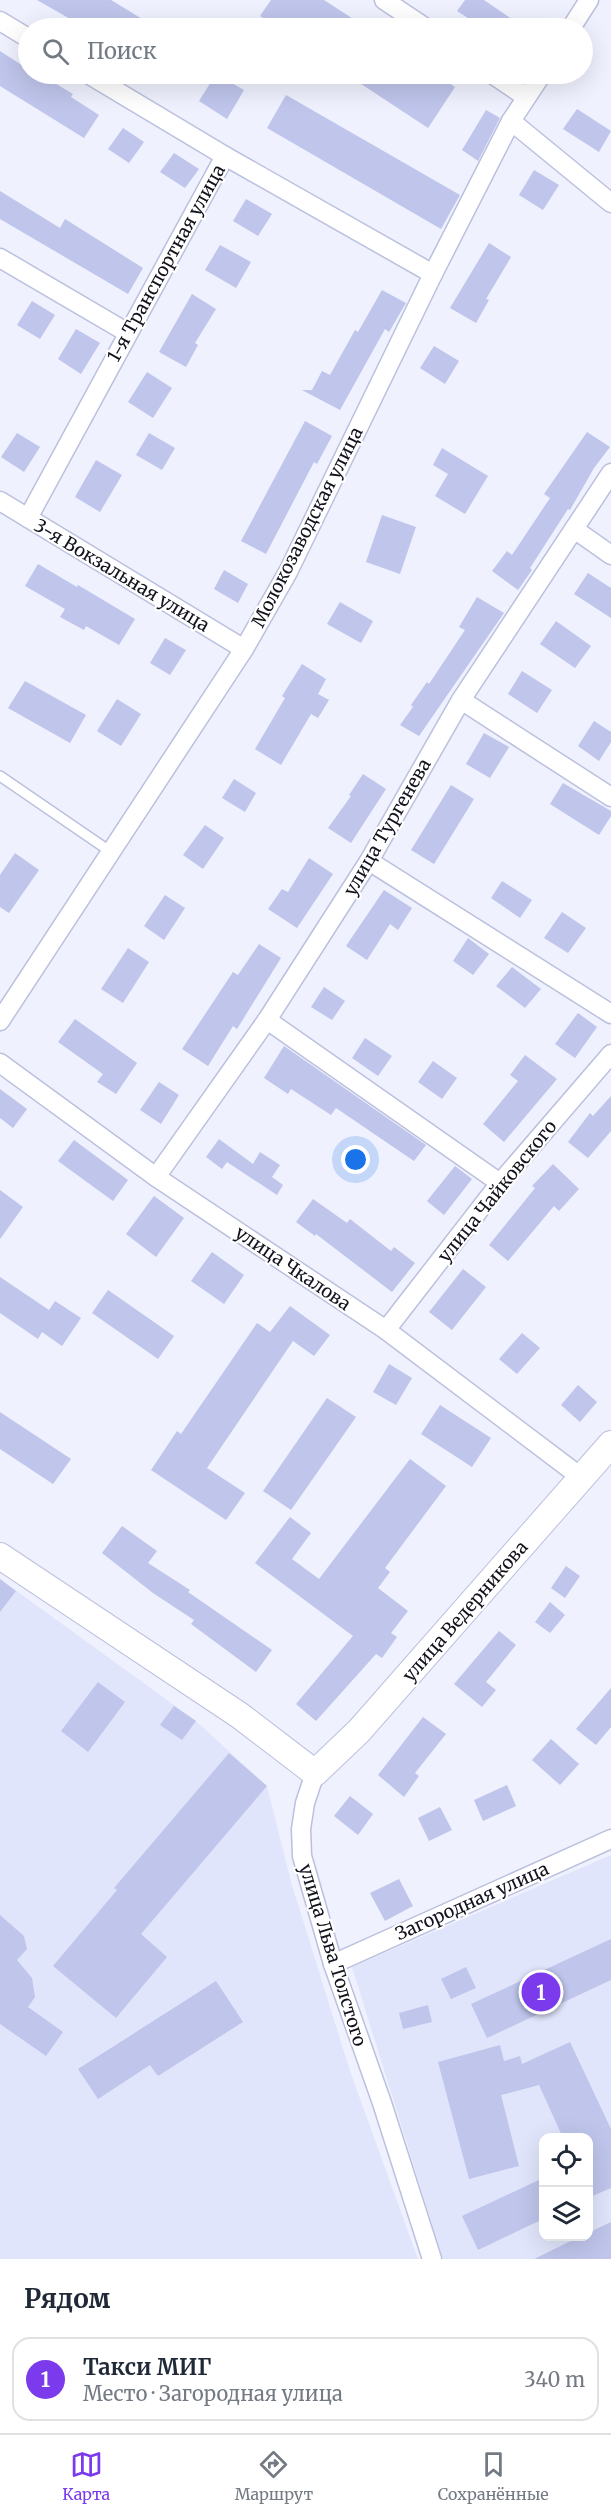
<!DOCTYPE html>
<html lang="ru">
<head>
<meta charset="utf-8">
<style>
	:root { --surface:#fff; --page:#f2f2f3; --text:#1f2937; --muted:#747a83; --line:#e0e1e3; --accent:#7c3aed }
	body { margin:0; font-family:Merriweather,serif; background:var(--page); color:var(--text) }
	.controls { position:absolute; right:18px; bottom:18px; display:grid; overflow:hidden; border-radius:12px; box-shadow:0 6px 24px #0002 }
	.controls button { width:54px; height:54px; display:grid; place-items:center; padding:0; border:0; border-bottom:2px solid var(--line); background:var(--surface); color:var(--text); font:30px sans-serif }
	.you { position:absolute; left:356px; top:1160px; width:21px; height:21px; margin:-15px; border:4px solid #fff; border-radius:50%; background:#1a73e8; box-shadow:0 0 0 9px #1a73e833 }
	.badge { display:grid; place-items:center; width:39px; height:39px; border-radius:50%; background:var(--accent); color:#fff; font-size:20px; font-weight:700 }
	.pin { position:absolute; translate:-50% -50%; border:3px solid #fff; box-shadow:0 2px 6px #0006 }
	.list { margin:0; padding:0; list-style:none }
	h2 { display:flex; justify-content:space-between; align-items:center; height:78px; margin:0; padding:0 24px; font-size:26px }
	h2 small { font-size:20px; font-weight:400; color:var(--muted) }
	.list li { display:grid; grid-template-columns:39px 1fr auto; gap:18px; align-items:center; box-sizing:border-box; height:84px; margin:0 12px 12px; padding:0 12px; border:2px solid var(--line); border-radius:18px }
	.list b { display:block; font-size:22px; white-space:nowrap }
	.list p { margin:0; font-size:20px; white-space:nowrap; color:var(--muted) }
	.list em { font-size:20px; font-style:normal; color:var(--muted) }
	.icon { flex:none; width:33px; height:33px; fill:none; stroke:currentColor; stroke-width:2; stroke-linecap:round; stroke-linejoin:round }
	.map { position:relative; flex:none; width:611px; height:2259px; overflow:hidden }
	.search { position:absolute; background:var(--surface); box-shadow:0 6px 24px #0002; left:18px; right:18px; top:18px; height:66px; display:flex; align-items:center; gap:15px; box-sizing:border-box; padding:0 21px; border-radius:33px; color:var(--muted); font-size:22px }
	.sheet { height:174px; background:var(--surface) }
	nav { display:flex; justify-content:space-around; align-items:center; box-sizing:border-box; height:84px; border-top:2px solid var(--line); background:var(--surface); font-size:16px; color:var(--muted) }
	nav a { display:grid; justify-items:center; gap:3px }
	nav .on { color:var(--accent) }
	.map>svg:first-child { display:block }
	.built { fill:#e1e5fb; fill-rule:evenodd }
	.building { fill:#bfc5eb }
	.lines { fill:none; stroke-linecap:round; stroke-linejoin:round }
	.lane-casing { stroke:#bbc0de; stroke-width:12 }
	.street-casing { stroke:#bbc0de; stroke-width:21 }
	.secondary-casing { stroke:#bbc0de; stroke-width:28 }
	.lane { stroke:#fff; stroke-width:9 }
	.street { stroke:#fff; stroke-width:18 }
	.secondary { stroke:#fff; stroke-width:26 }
	.labels { text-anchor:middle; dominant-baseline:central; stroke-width:4.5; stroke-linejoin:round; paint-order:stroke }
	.street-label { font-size:18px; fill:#11121c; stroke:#fff }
</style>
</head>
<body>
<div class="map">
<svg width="611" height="2259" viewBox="0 0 611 2259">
	<rect width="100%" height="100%" fill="#eff1fe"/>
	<g class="built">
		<path d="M0,1579L196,1721L267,1786L291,1882L350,2071L418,2259H0Z"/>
		<path d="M611,1855V2259H443L352,1967ZM544,2138H588V2236H544Z"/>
	</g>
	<g class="building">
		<path d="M37,0H111L157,28H86Z"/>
		<path d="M271,0H324L367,28H278L260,16Z"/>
		<path d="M465,0H484L525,28H483L457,11Z"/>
		<path d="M0,51L28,69V74L43,76L73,94L71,97L99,115L84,138L0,86Z"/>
		<path d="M216,74L244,90L227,119L199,101Z"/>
		<path d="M346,74H435L455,87L428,128Z"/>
		<path d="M286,95L460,195L441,229L267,128Z"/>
		<path d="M577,109L611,131L599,152L563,129Z"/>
		<path d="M486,110L500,118L478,161L462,150Z"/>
		<path d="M123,128L144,142L129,163L108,149Z"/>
		<path d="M174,153L199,169L185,188L160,172Z"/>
		<path d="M534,170L559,185L543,210L519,195Z"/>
		<path d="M0,191L60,228L65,219L143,268L128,294L0,219Z"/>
		<path d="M246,199L272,214L258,236L233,221Z"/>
		<path d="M489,243L511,257L486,299L489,300L476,323L450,308Z"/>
		<path d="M220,245L251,262L236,288L205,270Z"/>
		<path d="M382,290L406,303L389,332L385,329L340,410L302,390H312L322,371L330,375L355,330L358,332Z"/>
		<path d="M192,294L216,309L195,343L198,345L186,367L159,352Z"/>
		<path d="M32,301L55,315L40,339L17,325Z"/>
		<path d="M76,329L100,343L81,374L58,359Z"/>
		<path d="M434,346L459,361L445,384L420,368Z"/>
		<path d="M147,372L172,388L153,418L128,402Z"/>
		<path d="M305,421L332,436L317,464L314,462L266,554L241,541Z"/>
		<path d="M587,432L610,447L594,468L570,510L568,509L530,568L532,570L518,590L492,571L507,551L512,555L550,498L544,494Z"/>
		<path d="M17,433L40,447L24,472L1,457Z"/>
		<path d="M149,433L175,448L162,470L136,455Z"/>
		<path d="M442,448L488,476L465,514L435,496L448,474L433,465Z"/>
		<path d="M96,460L122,475L100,512L75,497Z"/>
		<path d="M382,515L416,527L400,574L366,562Z"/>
		<path d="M38,564L77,587L78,585L135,619L119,645L86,626L84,630L60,617L65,609L25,586Z"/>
		<path d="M224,570L248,584L238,603L214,589Z"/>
		<path d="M588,573L611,588V618L574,594Z"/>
		<path d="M477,597L504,613L419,736L400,725L413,707L411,705L427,682L429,684L465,630L459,627Z"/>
		<path d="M340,602L373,621L361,643L327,624Z"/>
		<path d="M556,621L591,646L575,668L540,644Z"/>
		<path d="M165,638L186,650L170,675L150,663Z"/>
		<path d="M302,664L326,679L318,694L329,700L318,718L311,714L281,765L255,749L285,698L282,696Z"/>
		<path d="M522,671L552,690L537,713L508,694Z"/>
		<path d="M25,681L86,715L70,743L8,708Z"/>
		<path d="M117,699L141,714L121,746L97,731Z"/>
		<path d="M594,721L611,732V742L599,761L578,746Z"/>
		<path d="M484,733L509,747L490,778L466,764Z"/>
		<path d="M363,774L386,789L351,843L328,828L351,796L349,795Z"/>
		<path d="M234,779L256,793L245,812L222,798Z"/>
		<path d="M563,783L611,811V816L599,835L550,804Z"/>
		<path d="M451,785L474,799L434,864L411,850Z"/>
		<path d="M205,825L224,838L203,869L183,855Z"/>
		<path d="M15,853L39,870L9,913L0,907V875Z"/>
		<path d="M309,858L333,874L297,928L268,909L282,889L288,892Z"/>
		<path d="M502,881L532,900L520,918L491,898Z"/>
		<path d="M384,890L412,908L398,930L390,924L367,960L346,946Z"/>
		<path d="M165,895L185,908L164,940L144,926Z"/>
		<path d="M562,912L586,928L568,953L544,938Z"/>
		<path d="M468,938L489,954L473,975L453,961Z"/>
		<path d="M259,944L281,958L237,1029L233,1026L208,1066L182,1049L233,972L238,975Z"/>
		<path d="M128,948L149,962L123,1003L101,989Z"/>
		<path d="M512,967L541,989L525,1008L496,986Z"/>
		<path d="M324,987L345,1001L332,1020L311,1007Z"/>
		<path d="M578,1013L597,1027L575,1058L555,1044Z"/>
		<path d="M75,1019L137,1063L116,1094L97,1082L103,1074L58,1042Z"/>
		<path d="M365,1038L392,1056L378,1076L352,1058Z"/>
		<path d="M284,1046L426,1145L414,1161L336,1108L331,1115L291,1089L288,1094L264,1078Z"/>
		<path d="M525,1055L557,1079L504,1142L483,1124L518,1081L510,1075Z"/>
		<path d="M433,1061L457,1078L442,1099L418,1082Z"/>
		<path d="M159,1082L179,1095L161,1124L140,1110Z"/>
		<path d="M0,1089L27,1109L13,1128L0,1118Z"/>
		<path d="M611,1096V1131L588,1158L568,1142L590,1113L593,1116Z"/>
		<path d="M219,1139L253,1164L260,1152L280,1165L272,1177L283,1185L277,1195L227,1162L222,1169L206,1157Z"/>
		<path d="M74,1140L128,1180L113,1201L58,1161Z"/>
		<path d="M553,1164L579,1189L559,1211L554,1206L508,1261L489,1245L535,1188L532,1186Z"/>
		<path d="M455,1166L472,1179L444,1215L427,1201Z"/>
		<path d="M0,1190L23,1207L0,1239Z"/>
		<path d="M154,1196L184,1218L156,1257L126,1234Z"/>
		<path d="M313,1199L347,1223L350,1219L391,1251L394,1247L415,1263L392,1292L316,1234L315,1236L296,1222Z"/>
		<path d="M212,1252L244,1275L224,1304L191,1281Z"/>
		<path d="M463,1269L486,1287L452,1330L429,1312Z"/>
		<path d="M0,1277L49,1310L55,1301L81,1318L62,1346L42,1332L38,1339L0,1313Z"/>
		<path d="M108,1290L174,1336L158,1359L92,1313Z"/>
		<path d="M290,1306L330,1335L314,1356L293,1341L207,1468L245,1493L226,1520L151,1470L177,1431L181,1434L257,1323L270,1332Z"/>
		<path d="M522,1333L540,1348L517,1374L499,1359Z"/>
		<path d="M389,1364L412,1378L396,1405L373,1392Z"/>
		<path d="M578,1385L597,1402L580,1422L561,1405Z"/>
		<path d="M327,1398L356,1417L291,1510L263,1491Z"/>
		<path d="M440,1405L491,1438L472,1467L421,1434Z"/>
		<path d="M0,1412L71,1459L53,1484L0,1449Z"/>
		<path d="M410,1459L446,1486L385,1568L390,1572L378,1588L408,1611L391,1633L397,1637L382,1658L376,1654L316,1721L296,1704L353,1636L255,1563L290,1517L311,1533L292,1559L319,1579Z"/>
		<path d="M122,1526L157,1551L148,1563L190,1590L188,1592L272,1650L256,1672L191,1624L194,1620L153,1593L102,1553Z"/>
		<path d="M566,1566L580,1576L565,1598L551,1588Z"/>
		<path d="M0,1579L16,1591L0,1612Z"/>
		<path d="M550,1602L565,1615L550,1633L535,1622Z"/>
		<path d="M499,1631L516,1645L486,1682L496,1690L482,1707L454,1684Z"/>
		<path d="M98,1682L125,1702L88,1752L61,1731Z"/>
		<path d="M611,1688V1727L596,1745L576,1729Z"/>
		<path d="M174,1706L196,1721L182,1740L160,1725Z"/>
		<path d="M423,1717L446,1734L415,1773L419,1776L404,1797L378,1775Z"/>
		<path d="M551,1739L579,1764L560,1785L532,1760Z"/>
		<path d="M229,1753L267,1786L141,1934L167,1957L116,2018L53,1966L117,1890L114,1888Z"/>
		<path d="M507,1785L516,1806L483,1821L474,1800Z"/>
		<path d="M350,1796L373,1814L358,1835L334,1816Z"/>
		<path d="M440,1807L452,1830L429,1841L418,1818Z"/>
		<path d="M399,1879L413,1906L385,1921L370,1893Z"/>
		<path d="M0,1915L24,1936L27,1949L17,1960L32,1978L35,1997L28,2007L63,2032L46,2056L0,2024Z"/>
		<path d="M611,1939V1980L487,2038L471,2004Z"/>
		<path d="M466,1967L476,1988L451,1999L441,1979Z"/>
		<path d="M216,1981L243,2022L158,2076L150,2065L98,2099L78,2069Z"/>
		<path d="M428,2005L432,2022L403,2029L399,2013Z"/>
		<path d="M570,2042L611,2129V2188L588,2198V2138H563L539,2085L501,2095L519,2166L469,2179L438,2062L500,2045L504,2061L520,2056L522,2064Z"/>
		<path d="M543,2178V2219L478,2250L462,2216Z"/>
		<path d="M611,2222V2259H534L581,2236H588V2233Z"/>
	</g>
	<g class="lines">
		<g class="lane-casing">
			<path id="lane" d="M0,776L111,852"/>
		</g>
		<g class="street-casing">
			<g id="street">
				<path d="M384,0L426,28"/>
				<path d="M0,21L28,38"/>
				<path d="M571,28L589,0"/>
				<path d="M88,74L225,156L433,274"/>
				<path d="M492,74L526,97"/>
				<path d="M511,121L611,203"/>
				<path d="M0,258L128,333"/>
				<path d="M0,501L244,649"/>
				<path d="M28,518L225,156"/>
				<path d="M574,529L611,555"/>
				<path d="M461,700L611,797"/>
				<path d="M369,861L611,1014"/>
				<path d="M267,1020L500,1183"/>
				<path d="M0,1021L244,649L288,572L433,274L511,121L542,74"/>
				<path d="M0,1063L156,1177L386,1330L582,1478"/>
				<path d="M156,1177L267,1020L369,861L461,700L611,473"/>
				<path d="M386,1330L500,1183L611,1054"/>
				<path d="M315,1773L305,1803L301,1829L302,1856L333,1964L382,2103L432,2259"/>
				<path d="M333,1964L611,1839"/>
			</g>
		</g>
		<g class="secondary-casing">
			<path id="secondary" d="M0,1556L239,1715L315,1773L359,1731L611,1444"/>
		</g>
		<use href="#lane" class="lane"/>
		<use href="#street" class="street"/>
		<use href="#secondary" class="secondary"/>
	</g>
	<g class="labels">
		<g class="street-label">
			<text transform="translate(166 263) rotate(-61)">1-я Транспортная улица</text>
			<text transform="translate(307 527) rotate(-63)">Молокозаводская улица</text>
			<text transform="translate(122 575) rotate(31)">3-я Вокзальная улица</text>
			<text transform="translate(387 827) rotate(-60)">улица Тургенева</text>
			<text transform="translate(497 1191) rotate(-51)">улица Чайковского</text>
			<text transform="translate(293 1268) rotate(34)">улица Чкалова</text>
			<text transform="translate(465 1611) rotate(-49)">улица Ведерникова</text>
			<text transform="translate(472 1901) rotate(-24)">Загородная улица</text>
			<text transform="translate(333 1955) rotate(73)">улица Льва Толстого</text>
		</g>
	</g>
</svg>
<div class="controls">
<button><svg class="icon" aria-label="locate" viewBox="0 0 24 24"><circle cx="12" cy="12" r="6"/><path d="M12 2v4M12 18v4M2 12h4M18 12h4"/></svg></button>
<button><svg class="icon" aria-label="layers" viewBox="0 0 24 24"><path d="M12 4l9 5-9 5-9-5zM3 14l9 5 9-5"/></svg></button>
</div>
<div class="you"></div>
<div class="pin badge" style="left:541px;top:1992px">1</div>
<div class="search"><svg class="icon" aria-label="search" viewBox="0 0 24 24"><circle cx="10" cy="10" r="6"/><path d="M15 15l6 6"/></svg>Поиск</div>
</div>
<section class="sheet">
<h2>Рядом<small></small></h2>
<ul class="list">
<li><span class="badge">1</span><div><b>Такси МИГ</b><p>Место · Загородная улица</p></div><em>340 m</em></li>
</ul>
</section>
<nav>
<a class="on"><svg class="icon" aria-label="map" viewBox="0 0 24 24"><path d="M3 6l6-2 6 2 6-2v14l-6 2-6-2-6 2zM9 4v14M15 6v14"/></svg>Карта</a>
<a><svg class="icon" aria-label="directions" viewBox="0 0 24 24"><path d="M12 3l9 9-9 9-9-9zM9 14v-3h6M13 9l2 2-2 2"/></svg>Маршрут</a>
<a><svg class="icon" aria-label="saved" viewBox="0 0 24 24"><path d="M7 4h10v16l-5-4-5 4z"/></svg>Сохранённые</a>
</nav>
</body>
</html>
